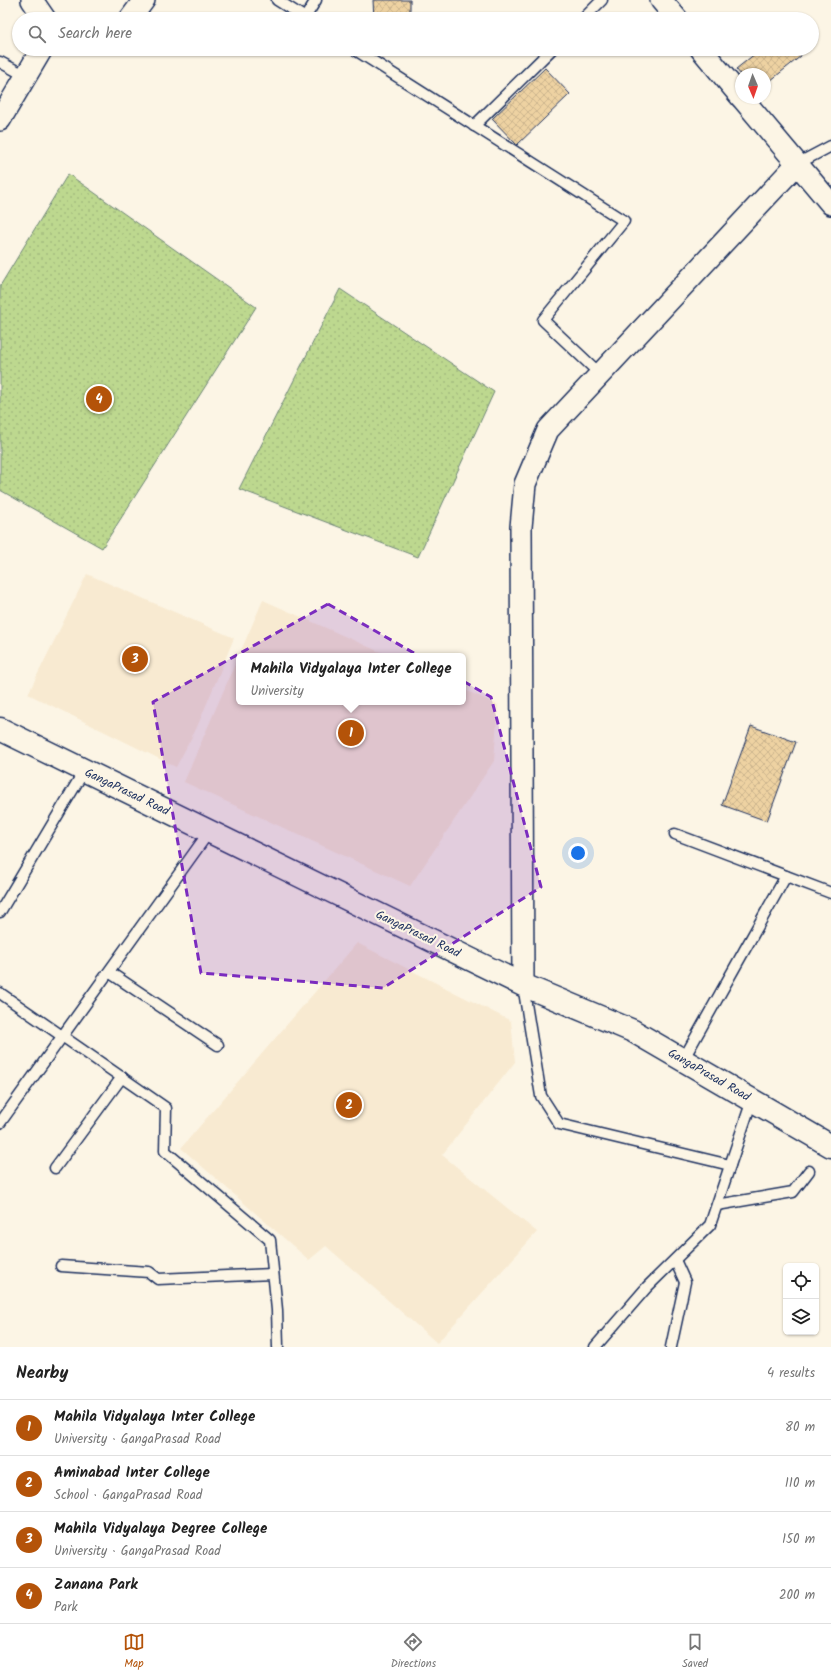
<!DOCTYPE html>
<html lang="en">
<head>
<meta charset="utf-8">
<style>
	:root { --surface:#fff; --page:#f2f2f2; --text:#222; --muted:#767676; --line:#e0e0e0; --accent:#b45309 }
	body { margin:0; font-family:Kalam,sans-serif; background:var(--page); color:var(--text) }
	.controls { position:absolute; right:12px; bottom:12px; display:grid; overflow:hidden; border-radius:6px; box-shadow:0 1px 3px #0004 }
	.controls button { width:36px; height:36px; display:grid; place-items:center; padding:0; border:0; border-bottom:1px solid var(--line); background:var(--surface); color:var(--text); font:20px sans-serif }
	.compass { position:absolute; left:735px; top:68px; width:36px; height:36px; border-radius:50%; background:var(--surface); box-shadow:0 1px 3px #0004; rotate:178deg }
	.you { position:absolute; left:578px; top:853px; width:14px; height:14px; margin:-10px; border:3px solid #fff; border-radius:50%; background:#1a73e8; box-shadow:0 0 0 6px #1a73e833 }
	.badge { display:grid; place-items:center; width:26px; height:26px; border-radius:50%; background:var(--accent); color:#fff; font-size:13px; font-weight:700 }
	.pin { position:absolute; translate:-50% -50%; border:2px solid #fff; box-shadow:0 1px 4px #0006 }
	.popup { position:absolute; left:236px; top:653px; width:230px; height:52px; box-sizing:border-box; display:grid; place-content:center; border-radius:6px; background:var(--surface); filter:drop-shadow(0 1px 3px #0005); font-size:13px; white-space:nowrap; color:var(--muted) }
	.popup b { font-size:15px; color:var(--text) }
	.popup::after { content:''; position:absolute; left:50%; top:100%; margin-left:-8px; border:8px solid transparent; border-top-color:var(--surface) }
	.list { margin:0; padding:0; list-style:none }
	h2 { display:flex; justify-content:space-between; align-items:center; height:52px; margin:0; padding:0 16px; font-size:17px }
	h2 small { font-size:13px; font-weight:400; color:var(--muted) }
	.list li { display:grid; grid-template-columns:26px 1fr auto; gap:12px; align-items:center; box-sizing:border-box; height:56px; padding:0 16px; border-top:1px solid var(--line) }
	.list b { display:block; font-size:15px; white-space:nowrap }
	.list p { margin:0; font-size:13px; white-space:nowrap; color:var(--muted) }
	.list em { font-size:13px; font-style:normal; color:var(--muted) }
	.icon { flex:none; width:22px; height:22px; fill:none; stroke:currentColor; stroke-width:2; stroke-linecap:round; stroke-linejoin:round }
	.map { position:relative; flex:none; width:831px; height:1347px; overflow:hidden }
	.search { position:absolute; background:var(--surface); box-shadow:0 1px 3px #0004; left:12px; right:12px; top:12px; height:44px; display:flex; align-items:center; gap:10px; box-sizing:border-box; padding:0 14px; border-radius:22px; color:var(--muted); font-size:15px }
	.sheet { height:276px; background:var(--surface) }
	nav { display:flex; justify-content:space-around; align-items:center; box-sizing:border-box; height:56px; border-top:1px solid var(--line); background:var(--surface); font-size:11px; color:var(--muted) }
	nav a { display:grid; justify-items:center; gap:2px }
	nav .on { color:var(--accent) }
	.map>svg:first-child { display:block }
	.built { fill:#f8ead1 }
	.grass { fill:url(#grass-dots); stroke:#6c8476 }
	.building { fill:url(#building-cross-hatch); stroke:#1b2f5e }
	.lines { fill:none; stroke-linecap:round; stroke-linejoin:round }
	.service-casing { stroke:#1b2f5e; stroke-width:13 }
	.minor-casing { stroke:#1b2f5e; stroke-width:24 }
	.tertiary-casing { stroke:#1b2f5e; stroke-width:25 }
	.service { stroke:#fcf5e5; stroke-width:10 }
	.minor { stroke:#fcf5e5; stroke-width:21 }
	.tertiary { stroke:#fcf5e5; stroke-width:22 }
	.marked { fill:#7b2cbf; fill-opacity:0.2; stroke:#7b2cbf; stroke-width:3; stroke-dasharray:8 5; stroke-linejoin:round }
	.labels { text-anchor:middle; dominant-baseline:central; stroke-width:4; stroke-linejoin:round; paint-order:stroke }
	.street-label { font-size:12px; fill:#1b2f5e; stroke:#fcf5e5 }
</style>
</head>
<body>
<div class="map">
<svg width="831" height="1347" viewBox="0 0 831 1347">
	<defs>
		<pattern id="grass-dots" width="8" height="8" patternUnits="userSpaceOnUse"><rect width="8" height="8" fill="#bdd88f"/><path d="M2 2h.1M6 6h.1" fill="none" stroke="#a2ba7e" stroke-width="1.8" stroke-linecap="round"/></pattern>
		<pattern id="building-cross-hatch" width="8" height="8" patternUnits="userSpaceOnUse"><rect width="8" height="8" fill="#eed2a2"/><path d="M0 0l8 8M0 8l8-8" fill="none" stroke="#ccb58e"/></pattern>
	</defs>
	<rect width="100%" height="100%" fill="#fcf5e5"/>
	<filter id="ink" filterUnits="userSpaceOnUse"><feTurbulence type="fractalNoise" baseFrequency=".025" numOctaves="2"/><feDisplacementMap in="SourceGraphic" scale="8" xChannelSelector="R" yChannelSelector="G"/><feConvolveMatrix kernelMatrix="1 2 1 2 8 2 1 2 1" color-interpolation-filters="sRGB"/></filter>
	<g filter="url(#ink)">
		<g class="built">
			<path d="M87,574L234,638L197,727L176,767L28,694Z"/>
			<path d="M263,600L389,656H239V702H463V689L498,705L494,761L410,886L184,782Z"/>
			<path d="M357,943L511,1021L515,1062L442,1155L537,1232L437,1343L326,1246L309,1260L181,1148Z"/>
		</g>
		<g class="grass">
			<path d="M68,174L256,307L102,548L0,490V286Z"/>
			<path d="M340,289L494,392L418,557L239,489Z"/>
		</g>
		<g class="building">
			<path d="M373,0H410V19H374Z"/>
			<path d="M761,49L765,52L769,49H795L801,56L765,85V74L741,75L736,69Z"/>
			<path d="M545,68L570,94L517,145L492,119Z"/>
			<path d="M751,726L796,742L767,821L722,805Z"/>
		</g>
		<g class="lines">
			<g class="service-casing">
				<g id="service">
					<path d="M277,0L307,19"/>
					<path d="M305,18L316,0"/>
					<path d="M583,19L602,0"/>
					<path d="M354,49L624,221L543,320L600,374"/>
					<path d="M0,62L26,76"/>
					<path d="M474,126L552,49"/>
					<path d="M797,164L831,146"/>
					<path d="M675,834L831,893"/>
					<path d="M0,912L84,771"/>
					<path d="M109,972L218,1045"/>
					<path d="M523,985L541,1096L559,1124L730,1165"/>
					<path d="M0,993L166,1108L165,1151L270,1240L277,1310L278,1347"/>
					<path d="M683,1060L786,876"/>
					<path d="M0,1123L209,832"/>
					<path d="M55,1168L122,1077"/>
					<path d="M717,1205L793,1192L809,1171"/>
					<path d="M61,1266L149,1272L158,1279L273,1274"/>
					<path d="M595,1347L647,1287L710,1225L752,1100"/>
					<path d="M671,1347L685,1282L675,1260"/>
				</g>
			</g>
			<g class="minor-casing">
				<g id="minor">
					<path d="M32,0L45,19"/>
					<path d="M661,0L677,19"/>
					<path d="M130,19L144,0"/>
					<path d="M701,49L741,97"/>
					<path d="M742,98L831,204"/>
					<path d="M0,120L42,49"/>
					<path d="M523,985L521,527L525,484L548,430L797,164"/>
				</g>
			</g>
			<g class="tertiary-casing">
				<path id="tertiary" d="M0,729L523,985L633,1031L831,1146"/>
			</g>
			<use href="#service" class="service"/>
			<use href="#minor" class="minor"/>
			<use href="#tertiary" class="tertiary"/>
		</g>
	</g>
	<path class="marked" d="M328,604L491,697L541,887L383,988L201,973L153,702Z"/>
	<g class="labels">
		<g class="street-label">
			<text transform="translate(127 792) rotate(26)">GangaPrasad Road</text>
			<text transform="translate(418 934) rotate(26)">GangaPrasad Road</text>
			<text transform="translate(709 1075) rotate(30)">GangaPrasad Road</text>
		</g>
	</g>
</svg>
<div class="controls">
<button><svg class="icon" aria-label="locate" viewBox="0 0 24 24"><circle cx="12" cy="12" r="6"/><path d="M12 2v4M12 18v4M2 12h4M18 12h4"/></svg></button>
<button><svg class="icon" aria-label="layers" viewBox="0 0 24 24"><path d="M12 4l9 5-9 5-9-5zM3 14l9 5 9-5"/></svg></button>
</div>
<svg class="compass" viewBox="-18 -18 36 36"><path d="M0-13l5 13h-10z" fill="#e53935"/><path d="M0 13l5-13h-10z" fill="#767676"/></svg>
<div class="you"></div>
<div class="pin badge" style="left:351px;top:733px">1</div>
<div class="popup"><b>Mahila Vidyalaya Inter College</b>University</div>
<div class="pin badge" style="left:349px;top:1105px">2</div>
<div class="pin badge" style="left:135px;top:659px">3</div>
<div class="pin badge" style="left:99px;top:399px">4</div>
<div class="search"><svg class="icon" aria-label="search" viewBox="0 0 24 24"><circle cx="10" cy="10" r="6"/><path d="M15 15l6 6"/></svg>Search here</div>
</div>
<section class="sheet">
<h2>Nearby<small>4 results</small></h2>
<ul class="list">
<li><span class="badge">1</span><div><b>Mahila Vidyalaya Inter College</b><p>University · GangaPrasad Road</p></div><em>80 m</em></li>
<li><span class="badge">2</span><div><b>Aminabad Inter College</b><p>School · GangaPrasad Road</p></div><em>110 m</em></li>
<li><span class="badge">3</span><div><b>Mahila Vidyalaya Degree College</b><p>University · GangaPrasad Road</p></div><em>150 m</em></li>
<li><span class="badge">4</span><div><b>Zanana Park</b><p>Park</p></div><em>200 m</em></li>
</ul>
</section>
<nav>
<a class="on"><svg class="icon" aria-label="map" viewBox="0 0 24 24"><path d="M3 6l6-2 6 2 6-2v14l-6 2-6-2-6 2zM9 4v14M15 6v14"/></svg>Map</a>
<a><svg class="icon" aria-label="directions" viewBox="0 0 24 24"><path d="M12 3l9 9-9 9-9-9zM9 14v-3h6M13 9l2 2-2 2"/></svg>Directions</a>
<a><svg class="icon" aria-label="saved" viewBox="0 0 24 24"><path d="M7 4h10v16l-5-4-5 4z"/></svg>Saved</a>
</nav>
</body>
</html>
